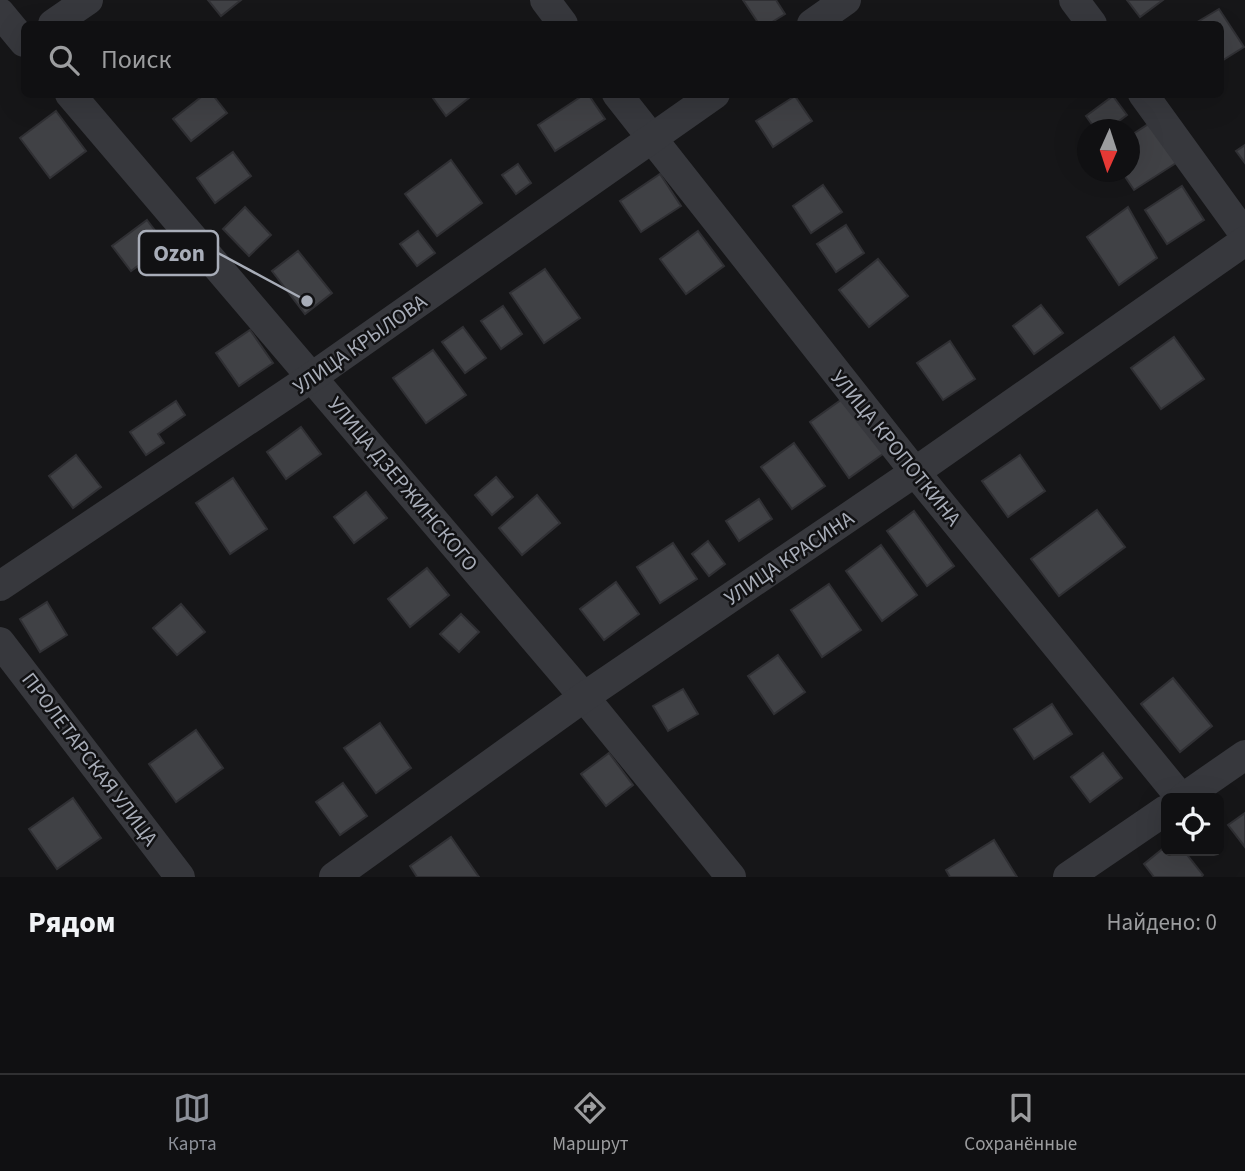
<!DOCTYPE html>
<html lang="ru">
<head>
<meta charset="utf-8">
<style>
	:root { --surface:#101012; --page:#1e1e20; --text:#f1f3f6; --muted:#9c9d9f; --line:#303032; --accent:#8c9099 }
	body { margin:0; font-family:"Source Sans 3",sans-serif; background:var(--page); color:var(--text) }
	.controls { position:absolute; right:21px; bottom:21px; display:grid; overflow:hidden; border-radius:10px; box-shadow:0 7px 28px #0002 }
	.controls button { width:63px; height:63px; display:grid; place-items:center; padding:0; border:0; border-bottom:2px solid var(--line); background:var(--surface); color:var(--text); font:35px sans-serif }
	.compass { position:absolute; left:1077px; top:119px; width:63px; height:63px; border-radius:50%; background:var(--surface); box-shadow:0 7px 28px #0002; rotate:183deg }
	.list { margin:0; padding:0; list-style:none }
	h2 { display:flex; justify-content:space-between; align-items:center; height:91px; margin:0; padding:0 28px; font-size:30px }
	h2 small { font-size:23px; font-weight:400; color:var(--muted) }
	.icon { flex:none; width:38px; height:38px; fill:none; stroke:currentColor; stroke-width:2; stroke-linecap:round; stroke-linejoin:round }
	.map { position:relative; flex:none; width:1245px; height:877px; overflow:hidden }
	.search { position:absolute; background:var(--surface); box-shadow:0 7px 28px #0002; left:21px; right:21px; top:21px; height:77px; display:flex; align-items:center; gap:18px; box-sizing:border-box; padding:0 24px; border-radius:10px; color:var(--muted); font-size:26px }
	.sheet { height:196px; background:var(--surface) }
	nav { display:flex; justify-content:space-around; align-items:center; box-sizing:border-box; height:98px; border-top:2px solid var(--line); background:var(--surface); font-size:19px; color:var(--muted) }
	nav a { display:grid; justify-items:center; gap:4px }
	nav .on { color:var(--accent) }
	.map>svg:first-child { display:block }
	.building { fill:#404145; stroke:#303034; stroke-width:2 }
	.lines { fill:none; stroke-linecap:round; stroke-linejoin:round }
	.minor { stroke:#37383d; stroke-width:30 }
	.labels { text-anchor:middle; dominant-baseline:central; stroke-width:5; stroke-linejoin:round; paint-order:stroke }
	.street-label { font-size:21px; fill:#a8adb8; stroke:#111113 }
	.leader { fill:none; stroke:#a8adb8; stroke-width:2.5 }
	.callout-dot { fill:#a8adb8; stroke:#111113; stroke-width:2.5 }
	.callout { fill:#111113; stroke:#a8adb8; stroke-width:2.5 }
	.callout-label { font-size:23px; text-anchor:middle; font-weight:bold; fill:#a8adb8 }
</style>
</head>
<body>
<div class="map">
<svg width="1245" height="877" viewBox="0 0 1245 877">
	<rect width="100%" height="100%" fill="#161618"/>
	<g class="building">
		<path d="M208,0H241L221,16Z"/>
		<path d="M743,0H776L785,14L769,24H759Z"/>
		<path d="M1127,0H1163L1140,17Z"/>
		<path d="M1219,9L1244,47L1220,62V24H1194Z"/>
		<path d="M205,94H212L227,113L191,141L173,119Z"/>
		<path d="M430,94H474L446,116Z"/>
		<path d="M585,94H588L605,119L555,151L538,125Z"/>
		<path d="M795,96L812,121L773,147L756,121Z"/>
		<path d="M1113,96L1127,115L1107,130H1096L1086,116Z"/>
		<path d="M56,111L86,151L50,178L20,138Z"/>
		<path d="M1150,123L1176,163L1134,190L1122,172H1130V136Z"/>
		<path d="M1245,145V163L1236,151Z"/>
		<path d="M233,152L251,176L215,203L197,178Z"/>
		<path d="M451,160L482,203L437,236L405,194Z"/>
		<path d="M518,164L531,183L516,194L502,175Z"/>
		<path d="M660,174L681,206L641,232L620,201Z"/>
		<path d="M823,185L842,212L811,233L793,206Z"/>
		<path d="M1182,186L1204,220L1167,244L1145,210Z"/>
		<path d="M245,207L271,235L249,256L223,229Z"/>
		<path d="M1128,207L1157,258L1119,285L1087,237Z"/>
		<path d="M147,220L166,245L131,271L112,246Z"/>
		<path d="M846,225L864,253L836,272L817,244Z"/>
		<path d="M418,231L435,253L417,266L400,244Z"/>
		<path d="M698,231L724,266L686,294L660,259Z"/>
		<path d="M298,251L332,293L305,314L272,271Z"/>
		<path d="M878,259L908,296L869,327L839,290Z"/>
		<path d="M545,269L580,318L544,343L510,293Z"/>
		<path d="M1041,305L1063,333L1034,354L1013,326Z"/>
		<path d="M503,306L522,334L501,349L481,321Z"/>
		<path d="M463,327L486,358L465,373L442,342Z"/>
		<path d="M250,330L273,363L239,386L216,353Z"/>
		<path d="M1174,337L1204,379L1161,409L1131,368Z"/>
		<path d="M950,341L975,379L943,400L917,363Z"/>
		<path d="M433,350L466,395L426,423L393,378Z"/>
		<path d="M848,395L887,451L849,478L810,422Z"/>
		<path d="M176,401L185,415L158,434L164,443L146,455L130,432Z"/>
		<path d="M301,427L321,454L286,479L267,452Z"/>
		<path d="M794,443L825,486L792,509L761,467Z"/>
		<path d="M76,455L101,487L73,508L49,476Z"/>
		<path d="M1020,455L1045,491L1008,517L982,481Z"/>
		<path d="M496,477L513,497L492,515L475,495Z"/>
		<path d="M233,478L267,529L230,554L196,503Z"/>
		<path d="M366,492L387,518L354,543L334,517Z"/>
		<path d="M537,495L560,523L522,555L499,528Z"/>
		<path d="M759,499L772,519L739,541L726,521Z"/>
		<path d="M1097,510L1125,547L1059,596L1031,559Z"/>
		<path d="M914,511L954,566L927,586L887,531Z"/>
		<path d="M708,541L725,564L709,576L692,554Z"/>
		<path d="M673,543L697,579L660,603L637,567Z"/>
		<path d="M881,545L917,595L882,621L846,571Z"/>
		<path d="M427,568L449,595L410,627L388,599Z"/>
		<path d="M616,582L639,614L604,640L580,609Z"/>
		<path d="M829,584L861,630L822,657L791,610Z"/>
		<path d="M47,602L67,635L40,652L20,619Z"/>
		<path d="M181,604L205,632L177,655L153,628Z"/>
		<path d="M461,614L479,632L459,652L440,634Z"/>
		<path d="M778,655L805,692L774,714L748,676Z"/>
		<path d="M1173,678L1212,726L1180,752L1141,704Z"/>
		<path d="M683,689L698,714L668,731L653,706Z"/>
		<path d="M1052,704L1072,734L1034,759L1014,729Z"/>
		<path d="M380,723L411,768L376,793L344,748Z"/>
		<path d="M196,730L223,768L176,802L149,764Z"/>
		<path d="M609,753L633,785L606,806L581,774Z"/>
		<path d="M1103,753L1122,778L1090,802L1071,777Z"/>
		<path d="M343,783L367,816L340,835L316,802Z"/>
		<path d="M73,798L101,838L57,869L29,829Z"/>
		<path d="M1245,813V847L1228,825Z"/>
		<path d="M451,837L479,877H417L410,866Z"/>
		<path d="M994,840L1017,877H950L946,870Z"/>
		<path d="M1166,846V851H1184L1203,875L1201,877H1154L1144,864Z"/>
	</g>
	<g class="lines">
		<g class="minor">
			<path d="M545,0L563,24"/>
			<path d="M1074,0L1092,24"/>
			<path d="M0,13L24,42"/>
			<path d="M53,24L88,0"/>
			<path d="M812,24L846,0"/>
			<path d="M70,94L584,697L731,877"/>
			<path d="M617,94L915,472L1181,798"/>
			<path d="M1143,94L1245,235"/>
			<path d="M0,586L312,377L715,94"/>
			<path d="M0,642L180,877"/>
			<path d="M1183,798L1245,755"/>
			<path d="M334,877L584,697L915,472L1245,241"/>
			<path d="M1068,877L1166,810"/>
		</g>
	</g>
	<g class="labels">
		<g class="street-label">
			<text transform="translate(360 344) rotate(-35)">УЛИЦА КРЫЛОВА</text>
			<text transform="translate(896 448) rotate(51)">УЛИЦА КРОПОТКИНА</text>
			<text transform="translate(403 484) rotate(50)">УЛИЦА ДЗЕРЖИНСКОГО</text>
			<text transform="translate(789 558) rotate(-34)">УЛИЦА КРАСИНА</text>
			<text transform="translate(90 759) rotate(53)">ПРОЛЕТАРСКАЯ УЛИЦА</text>
		</g>
	</g>
	<path class="leader" d="M307 301L218 253"/>
	<circle class="callout-dot" cx="307" cy="301" r="7"/>
	<rect class="callout" x="139" y="231" width="79" height="44" rx="7"/>
	<g class="callout-label">
		<text x="179" y="261">Ozon</text>
	</g>
</svg>
<div class="controls">
<button><svg class="icon" aria-label="locate" viewBox="0 0 24 24"><circle cx="12" cy="12" r="6"/><path d="M12 2v4M12 18v4M2 12h4M18 12h4"/></svg></button>
</div>
<svg class="compass" viewBox="-18 -18 36 36"><path d="M0-13l5 13h-10z" fill="#e53935"/><path d="M0 13l5-13h-10z" fill="#9c9d9f"/></svg>
<div class="search"><svg class="icon" aria-label="search" viewBox="0 0 24 24"><circle cx="10" cy="10" r="6"/><path d="M15 15l6 6"/></svg>Поиск</div>
</div>
<section class="sheet">
<h2>Рядом<small>Найдено: 0</small></h2>
<ul class="list">
</ul>
</section>
<nav>
<a class="on"><svg class="icon" aria-label="map" viewBox="0 0 24 24"><path d="M3 6l6-2 6 2 6-2v14l-6 2-6-2-6 2zM9 4v14M15 6v14"/></svg>Карта</a>
<a><svg class="icon" aria-label="directions" viewBox="0 0 24 24"><path d="M12 3l9 9-9 9-9-9zM9 14v-3h6M13 9l2 2-2 2"/></svg>Маршрут</a>
<a><svg class="icon" aria-label="saved" viewBox="0 0 24 24"><path d="M7 4h10v16l-5-4-5 4z"/></svg>Сохранённые</a>
</nav>
</body>
</html>
